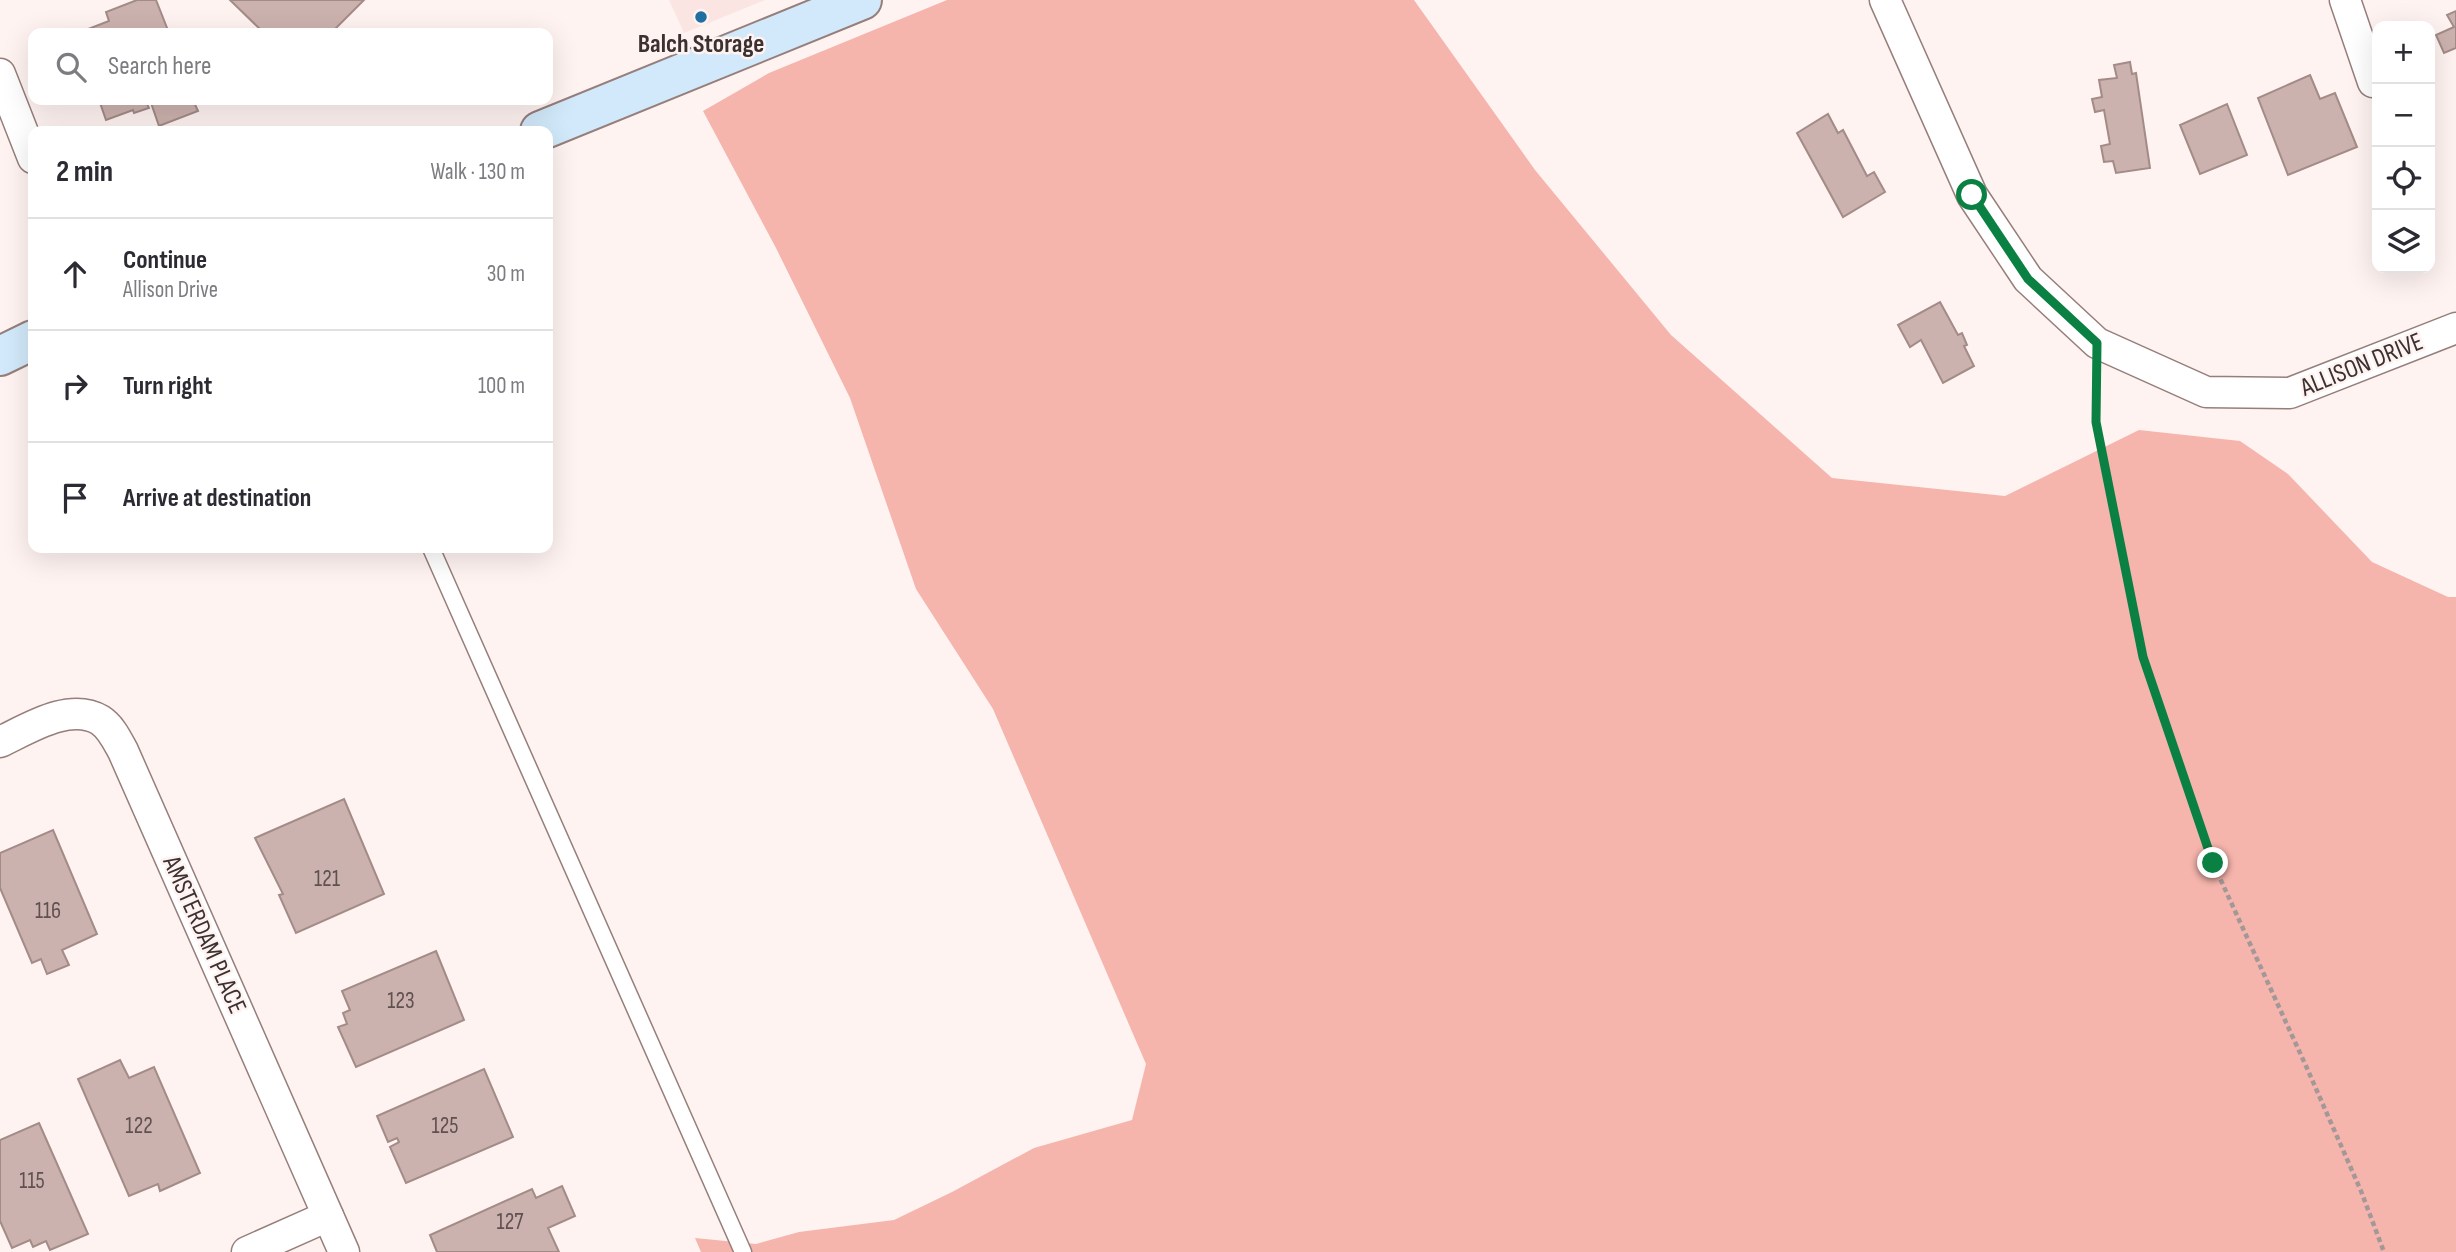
<!DOCTYPE html>
<html lang="en">
<head>
<meta charset="utf-8">
<style>
	:root { --surface:#fff; --page:#f7f7f7; --text:#2b2b33; --muted:#7c7c81; --line:#e1e1e2 }
	body { margin:0; font-family:"Sofia Sans Condensed",sans-serif; background:var(--page); color:var(--text) }
	.controls { position:absolute; right:21px; top:21px; display:grid; overflow:hidden; border-radius:14px; box-shadow:0 7px 28px #0002 }
	.controls button { width:63px; height:63px; display:grid; place-items:center; padding:0; border:0; border-bottom:2px solid var(--line); background:var(--surface); color:var(--text); font:35px sans-serif }
	.stop { position:absolute; width:21px; height:21px; margin:-16px; border:5px solid #0b8043; border-radius:50%; background:#fff }
	.stop.end { background:#0b8043; border-color:#fff; box-shadow:0 2px 7px #0008 }
	.list { margin:0; padding:0; list-style:none }
	h2 { display:flex; justify-content:space-between; align-items:center; height:91px; margin:0; padding:0 28px; font-size:30px }
	h2 small { font-size:23px; font-weight:400; color:var(--muted) }
	.list li { display:grid; grid-template-columns:46px 1fr auto; gap:21px; align-items:center; box-sizing:border-box; height:112px; padding:0 28px; border-top:2px solid var(--line) }
	.list b { display:block; font-size:26px; white-space:nowrap }
	.list p { margin:0; font-size:23px; white-space:nowrap; color:var(--muted) }
	.list em { font-size:23px; font-style:normal; color:var(--muted) }
	.icon { flex:none; width:38px; height:38px; fill:none; stroke:currentColor; stroke-width:2; stroke-linecap:round; stroke-linejoin:round }
	.map { position:relative; flex:none; width:2456px; height:1252px; overflow:hidden }
	.search { position:absolute; background:var(--surface); box-shadow:0 7px 28px #0002; left:28px; top:28px; width:525px; height:77px; display:flex; align-items:center; gap:18px; box-sizing:border-box; padding:0 24px; border-radius:14px; color:var(--muted); font-size:26px }
	.panel { position:absolute; background:var(--surface); box-shadow:0 7px 28px #0002; left:28px; top:126px; width:525px; height:427px; border-radius:14px }
	.map>svg:first-child { display:block }
	.built { fill:#fbe5e2 }
	.green { fill:#f5b4ac }
	.building { fill:#ccb2ae; stroke:#a38b87; stroke-width:2 }
	.lines { fill:none; stroke-linecap:round; stroke-linejoin:round }
	.lane-casing { stroke:#967e7b; stroke-width:19 }
	.street-casing { stroke:#967e7b; stroke-width:33 }
	.secondary-casing { stroke:#967e7b; stroke-width:42 }
	.path { stroke:#a39897; stroke-width:4.5; stroke-dasharray:5 3.5; stroke-linecap:butt }
	.lane { stroke:#fff; stroke-width:16 }
	.street { stroke:#fff; stroke-width:30 }
	.secondary { stroke:#d1e9fa; stroke-width:38 }
	.route { stroke:#0b8043; stroke-width:9 }
	.poi-dot { fill:#1f70a1; stroke:#fef3f1; stroke-width:2.5 }
	.labels { text-anchor:middle; dominant-baseline:central; stroke-width:5; stroke-linejoin:round; paint-order:stroke }
	.number-label { font-size:23px; fill:#5f5150 }
	.poi-label { font-size:26px; font-weight:bold; fill:#3b3130; stroke:#fef3f1 }
	.street-label { font-size:26px; fill:#3b3130; stroke:#fef3f1 }
</style>
</head>
<body>
<div class="map">
<svg width="2456" height="1252" viewBox="0 0 2456 1252">
	<rect width="100%" height="100%" fill="#fef3f1"/>
	<path class="built" d="M669,0H765L684,33Z"/>
	<path class="green" d="M947,0H1414L1535,170L1671,335L1832,478L2005,496L2139,430L2240,441L2288,474L2372,562L2448,597H2456V1252H701L695,1238L756,1244L799,1232L894,1220L952,1192L1034,1148L1132,1120L1146,1064L993,709L916,589L850,398L776,248L703,111L769,73Z"/>
	<g class="building">
		<path d="M137,0H156L169,33H78L109,21L106,12Z"/>
		<path d="M230,0H364L331,33H264Z"/>
		<path d="M2456,11V48L2444,53L2436,35L2454,27L2447,15Z"/>
		<path d="M2130,62L2132,74L2136,73L2150,168L2116,173L2113,161L2104,162L2101,146L2110,144L2104,110L2095,112L2092,99L2102,97L2099,80L2117,78L2114,65Z"/>
		<path d="M2310,75L2320,99L2335,93L2357,147L2288,175L2258,98Z"/>
		<path d="M99,100H193L198,111L159,126L151,103L147,104L149,108L134,113L133,110L106,120Z"/>
		<path d="M2227,104L2247,155L2200,174L2180,125Z"/>
		<path d="M1828,114L1838,133L1843,130L1867,176L1874,172L1885,192L1843,217L1797,133Z"/>
		<path d="M1940,302L1958,335L1962,333L1967,345L1964,346L1974,366L1943,383L1921,340L1910,347L1898,325Z"/>
		<path d="M344,799L384,894L296,933L279,895L283,894L255,838Z"/>
		<path d="M53,830L97,934L62,950L69,965L47,974L41,959L32,963L0,888V853Z"/>
		<path d="M436,951L464,1020L356,1067L338,1027L347,1024L343,1013L350,1010L342,991Z"/>
		<path d="M120,1060L129,1078L154,1067L200,1173L160,1191L158,1184L129,1196L78,1079Z"/>
		<path d="M484,1069L513,1137L406,1183L390,1147L399,1142L397,1138L388,1142L377,1116Z"/>
		<path d="M39,1123L88,1234L50,1250L46,1241L33,1247L30,1240L12,1248L0,1221V1140Z"/>
		<path d="M562,1186L575,1216L548,1228L559,1252H437L430,1235L532,1189L536,1198Z"/>
	</g>
	<g class="lines">
		<g class="lane-casing">
			<path id="lane" d="M431,548L743,1252"/>
		</g>
		<g class="street-casing">
			<g id="street">
				<path d="M1885,0L1972,195L2028,279L2097,343L2206,392L2290,393L2456,328"/>
				<path d="M2345,0L2373,82"/>
				<path d="M0,74L33,158"/>
				<path d="M0,742C28,729 69,702 100,720C111,727 117,740 123,751L344,1252"/>
				<path d="M247,1252L328,1216"/>
			</g>
		</g>
		<g class="secondary-casing">
			<g id="secondary">
				<path d="M540,131L862,0"/>
				<path d="M0,356L33,340"/>
			</g>
		</g>
		<path class="path" d="M2096,379V422L2143,657L2213,863L2306,1066L2361,1191L2384,1252"/>
		<use href="#lane" class="lane"/>
		<use href="#street" class="street"/>
		<use href="#secondary" class="secondary"/>
	</g>
	<g class="lines">
		<path class="route" d="M1972,195L2028,279L2097,343L2096,422L2143,657L2213,863"/>
	</g>
	<circle class="poi-dot" cx="701" cy="17" r="7"/>
	<g class="labels">
		<g class="number-label">
			<text x="327" y="879">121</text>
			<text x="48" y="911">116</text>
			<text x="401" y="1001">123</text>
			<text x="139" y="1126">122</text>
			<text x="445" y="1126">125</text>
			<text x="32" y="1181">115</text>
			<text x="510" y="1222">127</text>
		</g>
		<g class="poi-label">
			<text x="701" y="44">Balch Storage</text>
		</g>
		<g class="street-label">
			<text transform="translate(2362 365) rotate(-22)">ALLISON DRIVE</text>
			<text transform="translate(204 935) rotate(66)">AMSTERDAM PLACE</text>
		</g>
	</g>
</svg>
<div class="controls">
<button>+</button>
<button>−</button>
<button><svg class="icon" aria-label="locate" viewBox="0 0 24 24"><circle cx="12" cy="12" r="6"/><path d="M12 2v4M12 18v4M2 12h4M18 12h4"/></svg></button>
<button><svg class="icon" aria-label="layers" viewBox="0 0 24 24"><path d="M12 4l9 5-9 5-9-5zM3 14l9 5 9-5"/></svg></button>
</div>
<div class="stop" style="left:1972px;top:195px"></div>
<div class="stop end" style="left:2213px;top:863px"></div>
<div class="search"><svg class="icon" aria-label="search" viewBox="0 0 24 24"><circle cx="10" cy="10" r="6"/><path d="M15 15l6 6"/></svg>Search here</div>
<section class="panel">
<h2>2 min<small>Walk · 130 m</small></h2>
<ul class="list">
<li><svg class="icon" aria-label="ahead" viewBox="0 0 24 24"><path d="M12 20V5M6 11l6-6 6 6"/></svg><div><b>Continue</b><p>Allison Drive</p></div><em>30 m</em></li>
<li><svg class="icon" aria-label="right" viewBox="0 0 24 24"><path d="M7 20v-9h11M14 6l5 5-5 5"/></svg><div><b>Turn right</b></div><em>100 m</em></li>
<li><svg class="icon" aria-label="arrive" viewBox="0 0 24 24"><path d="M6 21V4h12l-3 4 3 4H6"/></svg><div><b>Arrive at destination</b></div></li>
</ul>
</section>
</div>
</body>
</html>
